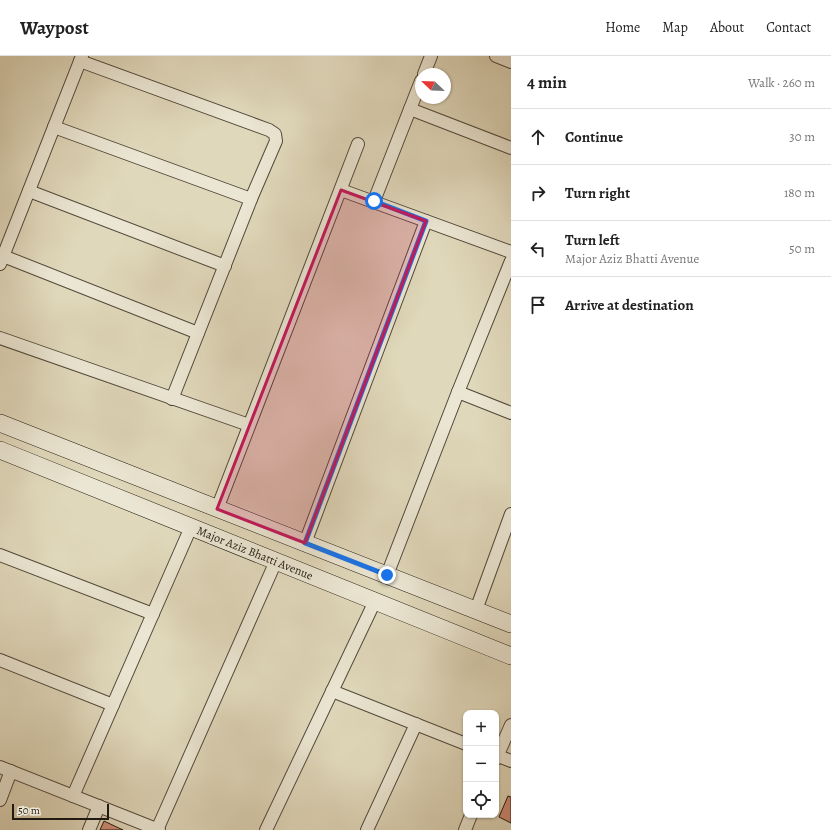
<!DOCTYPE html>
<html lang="en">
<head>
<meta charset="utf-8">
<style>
	:root { --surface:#fff; --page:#f2f2f2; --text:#222; --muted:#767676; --line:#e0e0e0 }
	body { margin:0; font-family:Alegreya,serif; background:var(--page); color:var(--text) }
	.controls { position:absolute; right:12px; bottom:12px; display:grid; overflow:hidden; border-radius:8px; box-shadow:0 1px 3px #0004 }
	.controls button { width:36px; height:36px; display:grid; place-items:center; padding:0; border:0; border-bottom:1px solid var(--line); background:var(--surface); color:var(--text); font:20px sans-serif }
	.compass { position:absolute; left:415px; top:12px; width:36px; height:36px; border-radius:50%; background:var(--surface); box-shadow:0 1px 3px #0004; rotate:293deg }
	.scale { position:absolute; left:12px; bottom:10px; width:97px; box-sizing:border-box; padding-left:4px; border:2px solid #221910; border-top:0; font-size:11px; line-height:14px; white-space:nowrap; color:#221910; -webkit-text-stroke:3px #ebe6d3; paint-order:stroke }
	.stop { position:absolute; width:12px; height:12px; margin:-9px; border:3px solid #1a73e8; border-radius:50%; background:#fff }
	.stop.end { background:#1a73e8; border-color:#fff; box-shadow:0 1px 4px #0008 }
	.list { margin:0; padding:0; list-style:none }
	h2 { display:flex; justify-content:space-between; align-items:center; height:52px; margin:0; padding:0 16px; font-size:17px }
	h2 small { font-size:13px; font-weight:400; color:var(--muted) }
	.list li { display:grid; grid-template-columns:26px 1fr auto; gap:12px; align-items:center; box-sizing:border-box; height:56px; padding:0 16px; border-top:1px solid var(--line) }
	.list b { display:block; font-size:15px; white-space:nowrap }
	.list p { margin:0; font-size:13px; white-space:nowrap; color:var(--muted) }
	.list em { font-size:13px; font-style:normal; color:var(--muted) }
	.icon { flex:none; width:22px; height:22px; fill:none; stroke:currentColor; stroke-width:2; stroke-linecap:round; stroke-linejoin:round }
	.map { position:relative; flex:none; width:511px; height:774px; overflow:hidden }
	header { display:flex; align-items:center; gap:24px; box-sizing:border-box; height:56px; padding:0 20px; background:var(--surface); border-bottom:1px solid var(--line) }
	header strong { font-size:19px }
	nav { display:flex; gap:22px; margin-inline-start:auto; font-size:14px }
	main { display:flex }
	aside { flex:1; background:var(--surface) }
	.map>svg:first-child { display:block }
	.building { fill:#d18c76; stroke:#221910 }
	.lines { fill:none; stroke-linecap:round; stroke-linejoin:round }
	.minor-casing { stroke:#52493b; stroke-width:14 }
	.secondary-casing { stroke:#221910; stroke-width:18 }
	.minor { stroke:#ebe6d3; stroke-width:12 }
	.secondary { stroke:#ebe6d3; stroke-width:17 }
	.route { stroke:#1a73e8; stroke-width:5 }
	.marked { fill:#c2185b; fill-opacity:0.2; stroke:#c2185b; stroke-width:3; stroke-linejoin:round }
	.labels { text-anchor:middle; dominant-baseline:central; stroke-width:3; stroke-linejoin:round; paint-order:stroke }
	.street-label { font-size:12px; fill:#221910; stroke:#ebe6d3 }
</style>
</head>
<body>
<header>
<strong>Waypost</strong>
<nav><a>Home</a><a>Map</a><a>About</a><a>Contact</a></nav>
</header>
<main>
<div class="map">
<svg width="511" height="774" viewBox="0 0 511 774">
	<rect width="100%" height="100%" fill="#e0d8bb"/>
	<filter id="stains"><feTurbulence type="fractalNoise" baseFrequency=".005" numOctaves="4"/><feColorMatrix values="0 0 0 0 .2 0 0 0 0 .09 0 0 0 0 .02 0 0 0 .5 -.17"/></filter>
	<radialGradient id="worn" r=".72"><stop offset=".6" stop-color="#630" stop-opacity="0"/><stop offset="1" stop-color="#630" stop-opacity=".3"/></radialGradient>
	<g class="building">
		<path d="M508,740L511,741V767L499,761Z"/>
		<path d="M104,765L123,774H100Z"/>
	</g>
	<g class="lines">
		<g class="minor-casing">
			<g id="minor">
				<path d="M496,0L511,6"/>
				<path d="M80,5L269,74L275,78L276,85L251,143L172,343"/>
				<path d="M424,18L431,0"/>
				<path d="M410,53L511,92"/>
				<path d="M54,71L251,143"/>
				<path d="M341,134L511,196"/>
				<path d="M29,135L225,210"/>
				<path d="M374,145L421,25"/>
				<path d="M3,200L198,277"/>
				<path d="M0,208L82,0"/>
				<path d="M0,282L249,369"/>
				<path d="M458,336L511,357"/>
				<path d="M217,453L358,88"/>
				<path d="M305,487L426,165"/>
				<path d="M0,499L153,558"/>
				<path d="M387,519L458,336L511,205"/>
				<path d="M476,554L511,458"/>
				<path d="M0,604L113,649"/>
				<path d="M332,635L466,688"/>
				<path d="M496,699L511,705"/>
				<path d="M496,703L511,669"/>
				<path d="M0,711L159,774"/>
				<path d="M73,740L191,471"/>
				<path d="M0,744L11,715"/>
				<path d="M89,774L99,750"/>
				<path d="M157,774L276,505"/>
				<path d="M266,774L375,545"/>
				<path d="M367,774L416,668"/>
				<path d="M465,774L471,759"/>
			</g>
		</g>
		<g class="secondary-casing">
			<g id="secondary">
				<path d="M0,367L511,568"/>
				<path d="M0,394L511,600"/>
			</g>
		</g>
		<use href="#minor" class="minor"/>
		<use href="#secondary" class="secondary"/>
	</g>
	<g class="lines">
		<path class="route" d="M374,145L426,165L305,487L387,519"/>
	</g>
	<path class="marked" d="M341,134L426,165L305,487L217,453Z"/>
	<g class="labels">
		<g class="street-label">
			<text transform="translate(255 497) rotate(22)">Major Aziz Bhatti Avenue</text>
		</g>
	</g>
	<rect width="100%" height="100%" filter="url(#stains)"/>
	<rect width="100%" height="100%" fill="url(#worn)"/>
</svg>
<div class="controls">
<button>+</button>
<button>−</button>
<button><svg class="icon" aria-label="locate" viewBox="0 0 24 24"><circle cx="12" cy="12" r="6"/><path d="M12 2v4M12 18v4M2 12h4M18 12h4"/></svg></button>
</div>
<svg class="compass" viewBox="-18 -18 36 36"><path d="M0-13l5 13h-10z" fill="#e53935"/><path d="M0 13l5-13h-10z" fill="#767676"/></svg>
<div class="scale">50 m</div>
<div class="stop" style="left:374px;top:145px"></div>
<div class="stop end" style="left:387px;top:519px"></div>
</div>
<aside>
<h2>4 min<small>Walk · 260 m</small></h2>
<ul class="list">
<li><svg class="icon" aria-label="ahead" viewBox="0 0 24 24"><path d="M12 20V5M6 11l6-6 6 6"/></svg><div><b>Continue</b></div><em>30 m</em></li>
<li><svg class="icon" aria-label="right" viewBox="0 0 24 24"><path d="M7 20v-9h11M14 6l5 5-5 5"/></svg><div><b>Turn right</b></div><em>180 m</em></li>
<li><svg class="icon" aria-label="left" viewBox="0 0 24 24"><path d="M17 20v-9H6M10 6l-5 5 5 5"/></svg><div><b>Turn left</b><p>Major Aziz Bhatti Avenue</p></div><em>50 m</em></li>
<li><svg class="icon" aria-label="arrive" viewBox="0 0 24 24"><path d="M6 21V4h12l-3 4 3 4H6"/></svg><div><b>Arrive at destination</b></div></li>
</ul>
</aside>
</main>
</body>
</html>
